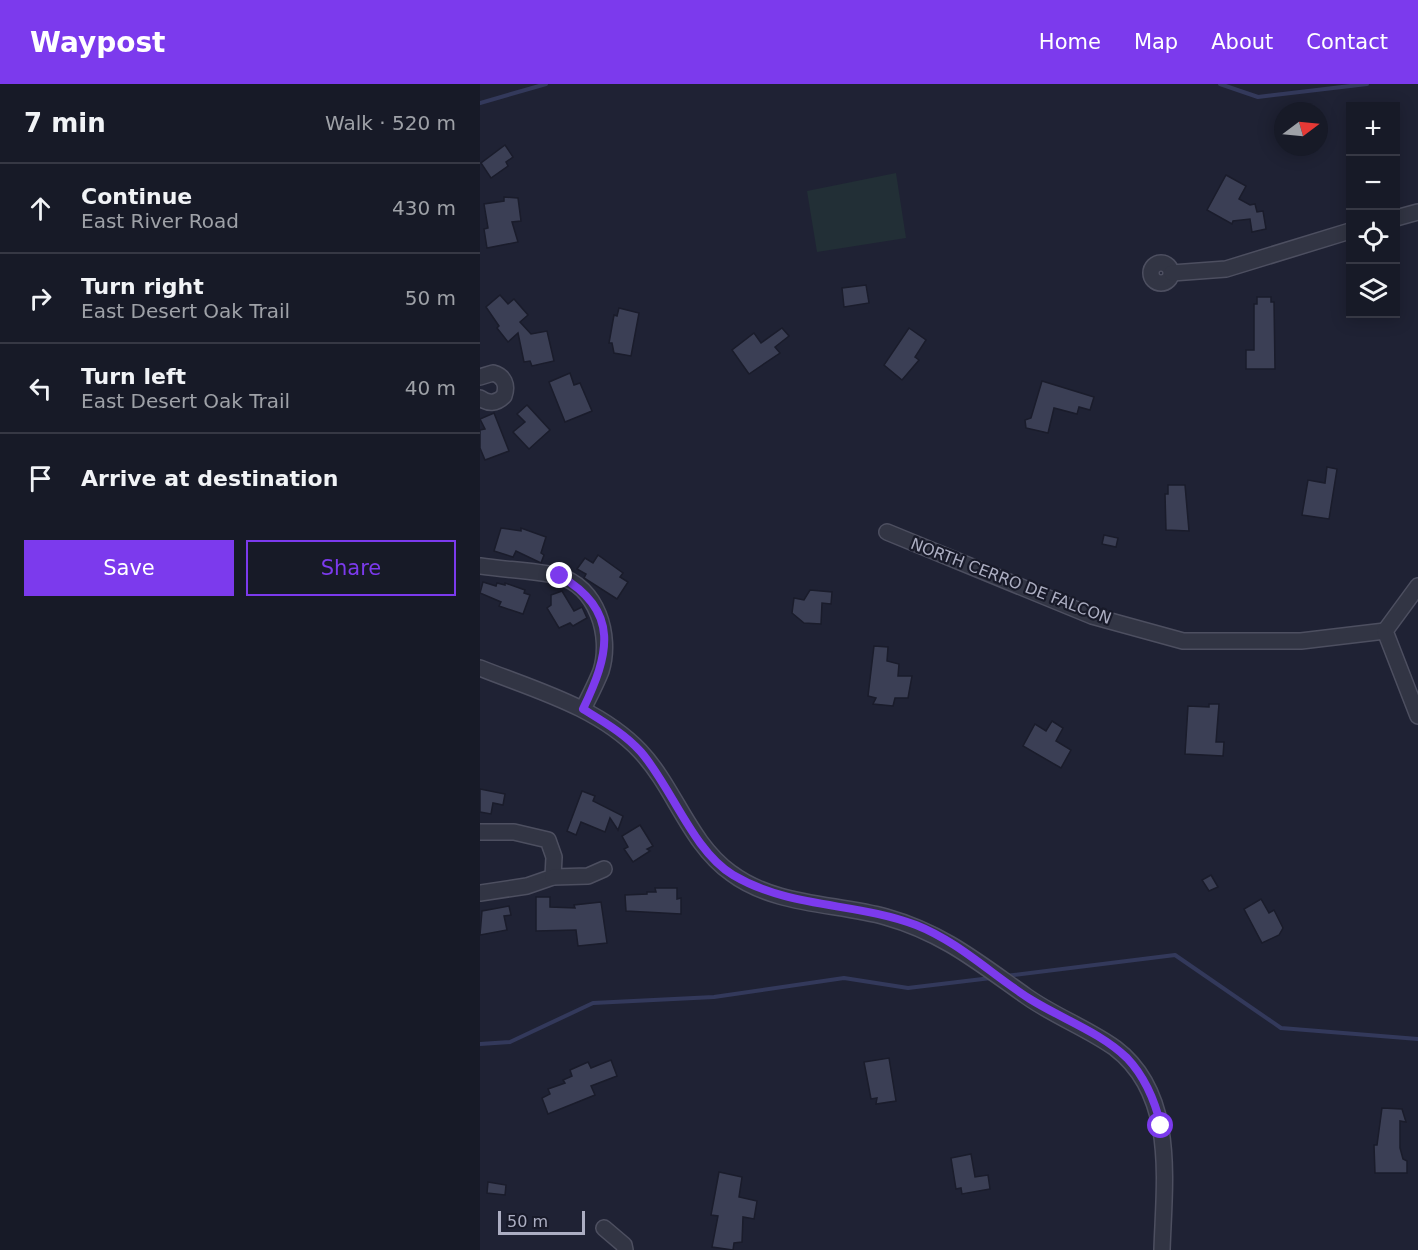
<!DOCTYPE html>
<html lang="en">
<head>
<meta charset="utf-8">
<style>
	:root { --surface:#171a27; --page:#242733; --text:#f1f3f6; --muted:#9ea1a7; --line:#363844; --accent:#7c3aed }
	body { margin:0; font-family:"DejaVu Sans",sans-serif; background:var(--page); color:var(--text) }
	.controls { position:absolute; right:18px; top:18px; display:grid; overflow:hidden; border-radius:0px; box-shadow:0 3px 15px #0003 }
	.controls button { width:54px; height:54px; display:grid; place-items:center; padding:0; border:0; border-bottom:2px solid var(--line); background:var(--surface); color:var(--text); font:30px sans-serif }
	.compass { position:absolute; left:794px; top:18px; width:54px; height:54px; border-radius:50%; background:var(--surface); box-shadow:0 3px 15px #0003; rotate:74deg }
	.scale { position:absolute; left:18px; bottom:15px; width:87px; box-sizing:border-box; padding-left:6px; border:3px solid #acaec2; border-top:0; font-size:16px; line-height:21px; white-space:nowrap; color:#acaec2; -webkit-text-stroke:4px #181a29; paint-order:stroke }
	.stop { position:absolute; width:18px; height:18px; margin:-14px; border:4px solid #7c3aed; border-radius:50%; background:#fff }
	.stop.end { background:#7c3aed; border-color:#fff; box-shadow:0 2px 6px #0008 }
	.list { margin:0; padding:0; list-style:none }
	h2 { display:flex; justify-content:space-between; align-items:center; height:78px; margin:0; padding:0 24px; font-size:26px }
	h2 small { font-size:20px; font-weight:400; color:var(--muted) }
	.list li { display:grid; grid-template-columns:39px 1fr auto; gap:18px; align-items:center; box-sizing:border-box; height:90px; padding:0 24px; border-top:2px solid var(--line) }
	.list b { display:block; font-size:22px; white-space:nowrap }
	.list p { margin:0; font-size:20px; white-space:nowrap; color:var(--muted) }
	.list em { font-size:20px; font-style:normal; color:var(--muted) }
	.actions { display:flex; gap:12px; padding:18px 24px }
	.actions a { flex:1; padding:14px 0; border:2px solid var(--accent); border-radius:0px; text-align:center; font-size:21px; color:var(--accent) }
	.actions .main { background:var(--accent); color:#fff }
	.icon { flex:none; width:33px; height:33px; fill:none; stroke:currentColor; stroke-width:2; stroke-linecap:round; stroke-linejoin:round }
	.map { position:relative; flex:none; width:938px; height:1166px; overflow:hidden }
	header { display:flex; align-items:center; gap:36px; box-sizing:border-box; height:84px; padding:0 30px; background:var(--accent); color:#fff }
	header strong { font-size:28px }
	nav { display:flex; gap:33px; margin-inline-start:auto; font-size:21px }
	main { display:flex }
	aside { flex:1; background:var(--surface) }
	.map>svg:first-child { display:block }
	.green { fill:#222f36 }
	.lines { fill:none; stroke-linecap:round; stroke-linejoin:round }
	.stream { stroke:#33395b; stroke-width:4 }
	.building { fill:#3b3f55; stroke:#1a1c2b; stroke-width:1.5 }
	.minor-casing { stroke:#4d4f60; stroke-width:18 }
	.minor { stroke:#323544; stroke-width:15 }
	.route { stroke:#7c3aed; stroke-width:8 }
	.labels { text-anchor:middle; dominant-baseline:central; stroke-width:4.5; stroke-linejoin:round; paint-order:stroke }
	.street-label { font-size:16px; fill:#acaec2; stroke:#181a29 }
</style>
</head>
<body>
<header>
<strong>Waypost</strong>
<nav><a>Home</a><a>Map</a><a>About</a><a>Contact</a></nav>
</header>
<main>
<aside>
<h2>7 min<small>Walk · 520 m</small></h2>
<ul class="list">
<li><svg class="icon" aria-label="ahead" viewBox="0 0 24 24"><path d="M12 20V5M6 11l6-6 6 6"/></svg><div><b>Continue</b><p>East River Road</p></div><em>430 m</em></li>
<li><svg class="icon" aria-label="right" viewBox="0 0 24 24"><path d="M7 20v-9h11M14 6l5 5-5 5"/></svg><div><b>Turn right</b><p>East Desert Oak Trail</p></div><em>50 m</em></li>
<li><svg class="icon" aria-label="left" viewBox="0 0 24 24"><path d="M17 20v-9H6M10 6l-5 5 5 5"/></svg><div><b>Turn left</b><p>East Desert Oak Trail</p></div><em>40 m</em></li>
<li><svg class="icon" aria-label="arrive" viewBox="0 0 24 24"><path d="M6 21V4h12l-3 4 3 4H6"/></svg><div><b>Arrive at destination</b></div></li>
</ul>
<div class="actions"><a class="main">Save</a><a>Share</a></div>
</aside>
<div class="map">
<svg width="938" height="1166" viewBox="0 0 938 1166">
	<rect width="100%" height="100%" fill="#1f2234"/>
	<path class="green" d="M416,89L426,154L337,168L327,107Z"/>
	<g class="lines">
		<g class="stream">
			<path d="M740,0L778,13L887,0"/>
			<path d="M0,19L66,0"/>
			<path d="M525,892L695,871L801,944L938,955"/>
			<path d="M0,960L30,958L113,919L234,913L364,894L428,904L511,894"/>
		</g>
	</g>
	<g class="building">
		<path d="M25,61L33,73L26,78L28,82L11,94L1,79Z"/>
		<path d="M746,91L766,102L759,115L770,121L775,120L777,128L783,127L786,145L772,148L770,135L753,137L752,140L727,126Z"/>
		<path d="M24,113L38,114L41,137L32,138L38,158L7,164L4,145L8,144L4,120L24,117Z"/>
		<path d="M386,201L389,219L364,223L362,204Z"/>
		<path d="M20,211L28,220L34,215L48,231L40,238L51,250L67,247L74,277L52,282L50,277L44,278L38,249L28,258L17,244L19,242L6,223Z"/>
		<path d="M777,213H791V218H794L795,285H766V266H774V220H777Z"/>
		<path d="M139,224L159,229L151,272L134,269L132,259H129L134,231L137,232Z"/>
		<path d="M302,244L309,252L295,263L300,269L269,290L252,266L274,249L281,259Z"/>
		<path d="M429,244L446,256L435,273L439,276L422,296L404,281Z"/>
		<path d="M90,289L94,301L100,299L112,327L85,338L69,298Z"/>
		<path d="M562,297L614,313L610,326L599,323L597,330L574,324L568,349L546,344L545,336L551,334Z"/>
		<path d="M47,321L70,346L49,365L33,348L45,338L37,330Z"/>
		<path d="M14,329L29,367L5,376L0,364V346L5,345L0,335Z"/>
		<path d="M847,383L857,385L849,435L822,431L828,396L845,399Z"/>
		<path d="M688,401H705L709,447L686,446L685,410H688Z"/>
		<path d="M21,444L41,447V444L66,453L61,469L64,471L61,479L36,467L33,473L14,467Z"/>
		<path d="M624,451L638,454L636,463L622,460Z"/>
		<path d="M118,471L143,489L140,493L148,498L137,515L104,494L106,490L97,485L105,474L113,479Z"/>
		<path d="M3,498L16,502L17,499L25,501V499L45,506L44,509L50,511L43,530L19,522L21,518L0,509Z"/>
		<path d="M330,506L352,508L351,520L342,519L341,540L324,539L312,529L314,514L324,516Z"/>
		<path d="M82,507L94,527L102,523L107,534L93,542L90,539L79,544L67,524L71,521V511Z"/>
		<path d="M394,562L408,563L407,577L419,580L418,592H432L428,614H415L413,622L393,620L396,614L388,612Z"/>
		<path d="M729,620H739L736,658H744L743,672L705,670L708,622L729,623Z"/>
		<path d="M572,637L583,644L576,657L591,666L581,684L543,662L555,640L566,647Z"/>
		<path d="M0,705L25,710L23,721L13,719L11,730L0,728Z"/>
		<path d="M102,707L115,712L113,717L143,732L138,746L130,734L125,748L101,738L96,751L87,747Z"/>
		<path d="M160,741L173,762L167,765L170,767L153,778L144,765L148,763L142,752Z"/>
		<path d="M731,791L738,803L729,807L722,796Z"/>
		<path d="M175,804H197V815L201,814V830L146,827L145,811L167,810V808H176Z"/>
		<path d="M56,813H70V823L95,824L94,821L121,818L127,859L98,862L96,846L56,847Z"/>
		<path d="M781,815L789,829L794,826L803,844L799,851L782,859L764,825Z"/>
		<path d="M29,822L31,831L24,832L27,846L0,851L2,827Z"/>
		<path d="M409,974L416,1017L396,1020L397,1014L391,1015L384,978Z"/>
		<path d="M131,976L137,992L111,1002L115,1011L68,1030L62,1014L70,1010L68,1005L85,999L83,996L92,992L90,986L108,978L111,984Z"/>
		<path d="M902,1024L922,1025L926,1038L920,1037V1064L923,1075L927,1077V1089H895L894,1061H897Z"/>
		<path d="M491,1070L495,1093L508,1091L510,1105L482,1110L481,1104L476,1105L471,1074Z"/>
		<path d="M239,1088L262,1093L259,1113L277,1117L274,1135L263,1133L262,1158L254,1159L253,1166L232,1163L238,1132L231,1131Z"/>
		<path d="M8,1098L26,1101L25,1111L7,1109Z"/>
	</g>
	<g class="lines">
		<g class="minor-casing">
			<g id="minor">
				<path d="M916,134L938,128"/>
				<circle cx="681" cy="189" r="10"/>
				<path d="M692,189L746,185L870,147"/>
				<path d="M0,293L13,289C24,292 28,301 24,312C16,320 8,320 0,314"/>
				<path d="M407,448L612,532L703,557H821L905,547"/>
				<path d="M0,482C25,486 53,486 78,492C117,502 132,552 121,587C116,600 109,613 103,625"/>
				<path d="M938,502L905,547L938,632"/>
				<path d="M0,584C55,606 118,623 160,667C195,704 209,759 251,789C295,822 355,819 406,833C463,849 499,879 546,912C574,932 607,944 635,964C697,1011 684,1098 682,1166"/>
				<path d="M0,748H34L68,756L74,773L73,793L47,802L0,809"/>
				<path d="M73,793L108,792L124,785"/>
				<path d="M124,1144L144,1161L145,1166"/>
			</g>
		</g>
		<use href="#minor" class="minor"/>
	</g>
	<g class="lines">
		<path class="route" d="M80,492C141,527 129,571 103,625C124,638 145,650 161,668C192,704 213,767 253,791C310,825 376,818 436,841C479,858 512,891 550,915C582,935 620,948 647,974C665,993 675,1017 681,1042"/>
	</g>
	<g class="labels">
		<g class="street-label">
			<text transform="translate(531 497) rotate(21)">NORTH CERRO DE FALCON</text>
		</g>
	</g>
</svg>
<div class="controls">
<button>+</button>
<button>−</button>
<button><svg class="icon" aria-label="locate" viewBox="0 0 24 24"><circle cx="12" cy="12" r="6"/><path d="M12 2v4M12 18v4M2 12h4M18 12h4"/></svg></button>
<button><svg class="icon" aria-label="layers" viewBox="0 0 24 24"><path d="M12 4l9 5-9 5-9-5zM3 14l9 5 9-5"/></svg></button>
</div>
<svg class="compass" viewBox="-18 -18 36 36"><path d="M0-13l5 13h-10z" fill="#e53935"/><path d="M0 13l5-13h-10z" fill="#9ea1a7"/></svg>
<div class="scale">50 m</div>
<div class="stop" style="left:681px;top:1042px"></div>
<div class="stop end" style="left:80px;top:492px"></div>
</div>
</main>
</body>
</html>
